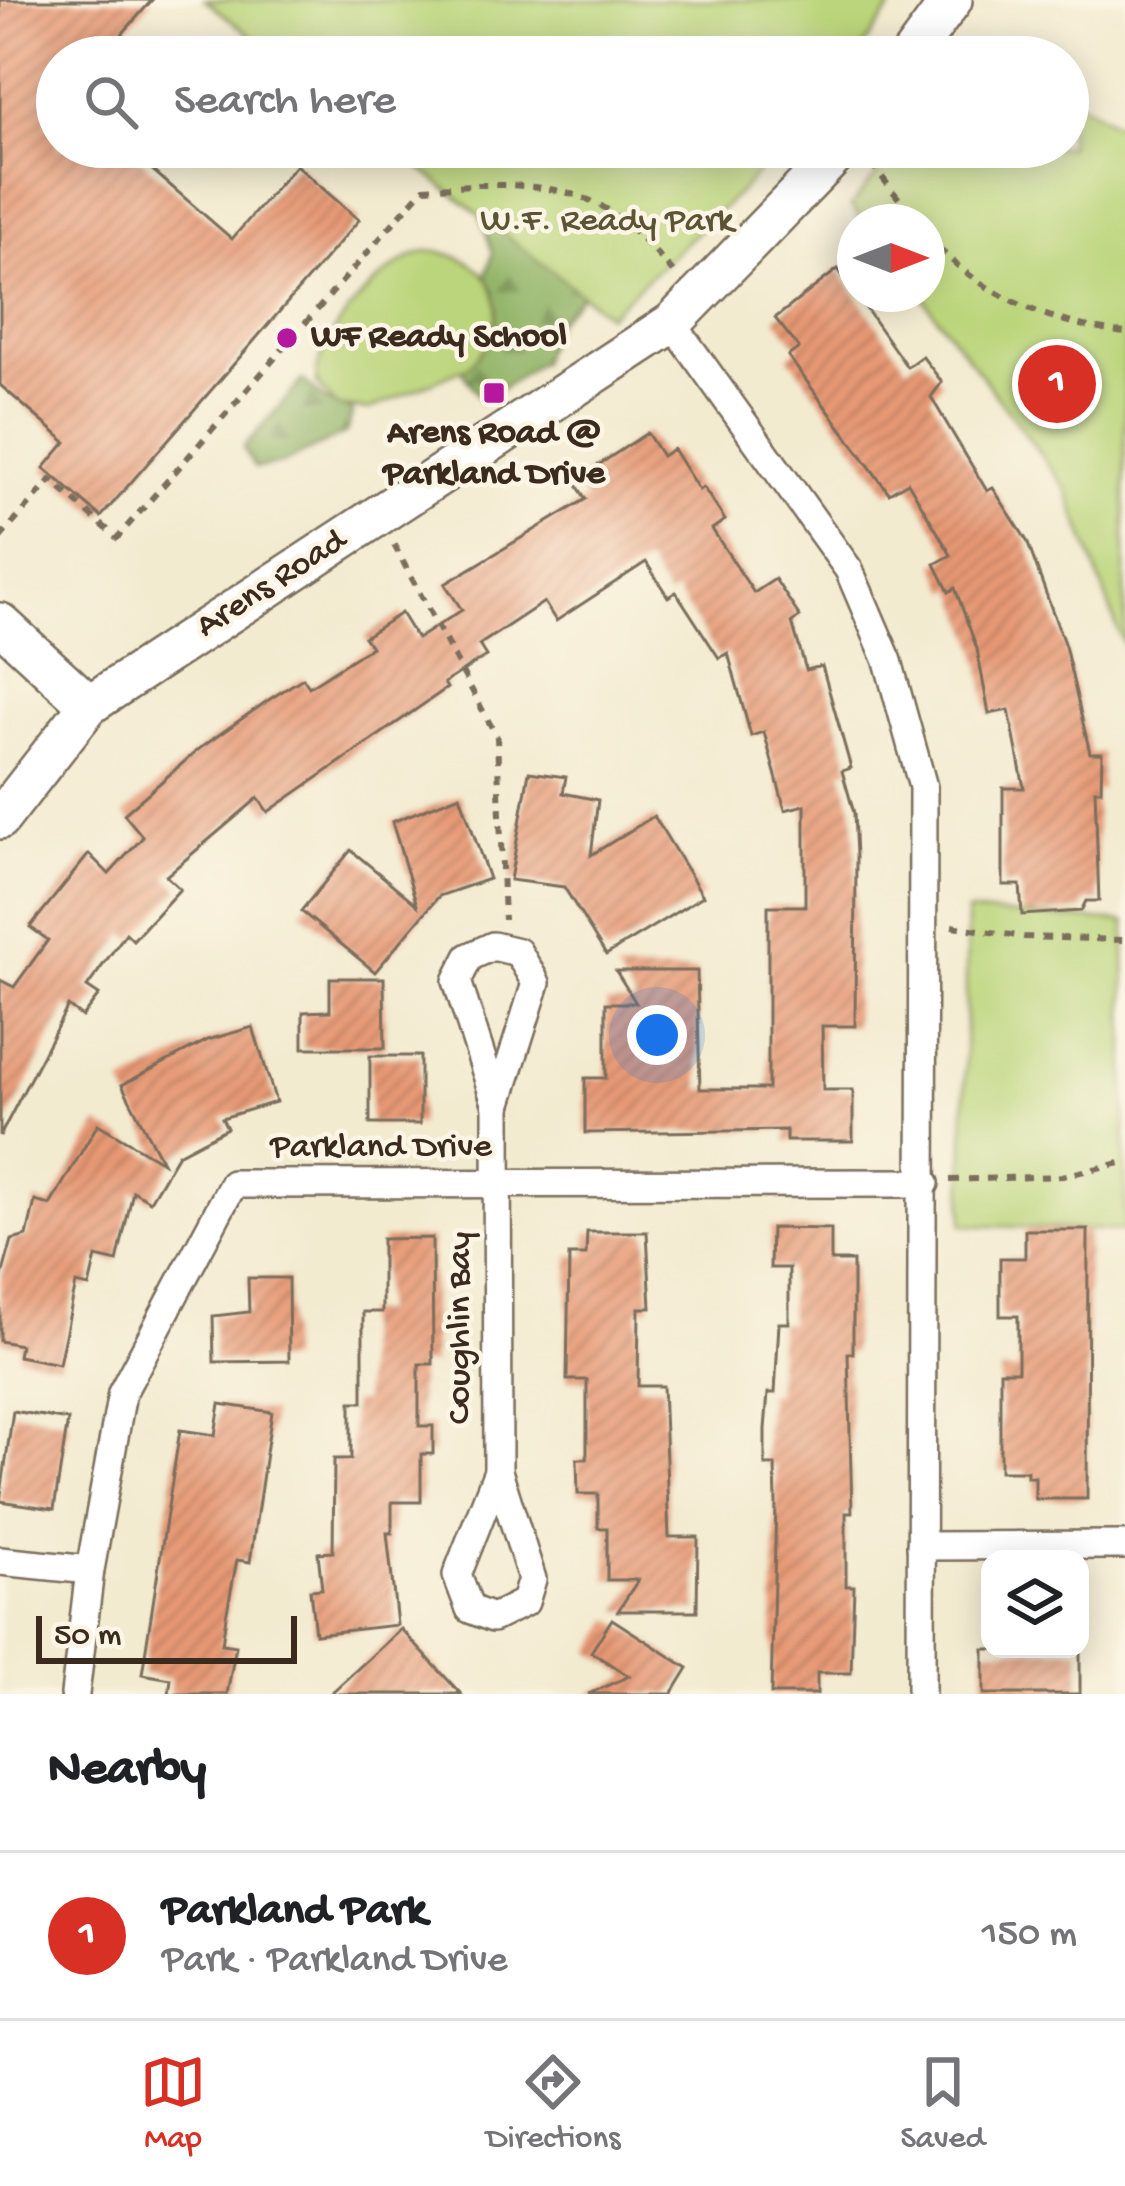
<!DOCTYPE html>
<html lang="en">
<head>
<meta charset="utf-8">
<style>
	:root { --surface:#fff; --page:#f2f2f2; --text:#202124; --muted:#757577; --line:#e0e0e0; --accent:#d93025 }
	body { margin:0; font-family:"Gochi Hand",sans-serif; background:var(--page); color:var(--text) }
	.controls { position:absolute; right:36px; bottom:36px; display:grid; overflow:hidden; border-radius:24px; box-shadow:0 6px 30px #0003 }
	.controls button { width:108px; height:108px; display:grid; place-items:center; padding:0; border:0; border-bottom:3px solid var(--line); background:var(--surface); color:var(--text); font:60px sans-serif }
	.compass { position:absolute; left:837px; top:204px; width:108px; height:108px; border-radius:50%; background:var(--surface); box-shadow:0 6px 30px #0003; rotate:90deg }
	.scale { position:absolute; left:36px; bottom:30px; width:261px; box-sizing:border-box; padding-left:12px; border:6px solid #3b2a1e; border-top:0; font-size:33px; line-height:42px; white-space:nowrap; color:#3b2a1e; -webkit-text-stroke:9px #fcf5e5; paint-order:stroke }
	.you { position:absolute; left:657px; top:1035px; width:42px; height:42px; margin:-30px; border:9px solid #fff; border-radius:50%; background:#1a73e8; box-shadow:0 0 0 18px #1a73e833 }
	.badge { display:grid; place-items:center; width:78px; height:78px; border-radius:50%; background:var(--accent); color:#fff; font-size:39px; font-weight:700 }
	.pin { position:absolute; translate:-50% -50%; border:6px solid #fff; box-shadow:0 3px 12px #0006 }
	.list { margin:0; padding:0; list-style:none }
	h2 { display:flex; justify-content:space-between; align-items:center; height:156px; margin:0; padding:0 48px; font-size:51px }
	h2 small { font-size:39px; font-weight:400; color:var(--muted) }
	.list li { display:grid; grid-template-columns:78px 1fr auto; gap:36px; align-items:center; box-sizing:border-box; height:168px; padding:0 48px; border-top:3px solid var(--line) }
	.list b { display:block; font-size:45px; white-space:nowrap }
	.list p { margin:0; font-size:39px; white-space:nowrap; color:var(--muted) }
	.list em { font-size:39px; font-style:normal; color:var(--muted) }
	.icon { flex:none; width:66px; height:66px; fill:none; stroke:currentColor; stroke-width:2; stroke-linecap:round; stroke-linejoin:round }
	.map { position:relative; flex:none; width:1125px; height:1694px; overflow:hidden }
	.search { position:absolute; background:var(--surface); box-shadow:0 6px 30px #0003; left:36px; right:36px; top:36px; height:132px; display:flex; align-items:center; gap:30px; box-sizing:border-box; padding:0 42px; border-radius:66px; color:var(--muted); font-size:45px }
	.sheet { height:324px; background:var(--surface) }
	nav { display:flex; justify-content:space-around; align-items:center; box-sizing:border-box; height:168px; border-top:3px solid var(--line); background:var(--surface); font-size:33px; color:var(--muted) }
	nav a { display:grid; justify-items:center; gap:6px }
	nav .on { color:var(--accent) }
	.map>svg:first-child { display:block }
	.forest { fill:url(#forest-firs); stroke:#687044; stroke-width:3 }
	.park { fill:#bbd57b; stroke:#7b804c; stroke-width:3 }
	.building { fill:url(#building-hatch) }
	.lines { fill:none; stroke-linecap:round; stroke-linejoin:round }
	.street-casing { stroke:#7b6e5c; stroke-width:32 }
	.secondary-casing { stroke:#7b6e5c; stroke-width:44 }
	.path { stroke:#7b6e5c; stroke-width:6; stroke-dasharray:9 9; stroke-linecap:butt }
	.street { stroke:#fff; stroke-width:27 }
	.secondary { stroke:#fff; stroke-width:39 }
	.poi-dot { fill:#b5179e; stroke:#fcf5e5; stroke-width:4.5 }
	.labels { text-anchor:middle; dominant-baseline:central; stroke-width:9; stroke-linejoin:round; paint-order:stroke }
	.park-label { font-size:36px; fill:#5b5535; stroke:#fcf5e5 }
	.poi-label { font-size:36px; font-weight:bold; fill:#3b2a1e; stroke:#fcf5e5; text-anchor:start }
	.street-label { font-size:36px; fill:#3b2a1e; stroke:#fcf5e5 }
</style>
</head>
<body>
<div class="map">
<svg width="1125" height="1694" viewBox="0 0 1125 1694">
	<defs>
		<pattern id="forest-firs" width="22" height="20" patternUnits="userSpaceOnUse" patternTransform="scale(3)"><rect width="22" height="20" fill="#94b66b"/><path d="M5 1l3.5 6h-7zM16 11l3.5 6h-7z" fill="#7a9457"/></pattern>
		<pattern id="building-hatch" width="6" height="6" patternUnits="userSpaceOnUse" patternTransform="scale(3)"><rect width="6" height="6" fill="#e79975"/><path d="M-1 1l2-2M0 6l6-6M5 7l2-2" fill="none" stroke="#bc7d5f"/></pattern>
	</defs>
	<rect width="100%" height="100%" fill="#fcf5e5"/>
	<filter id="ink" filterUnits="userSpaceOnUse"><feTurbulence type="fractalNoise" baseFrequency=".00833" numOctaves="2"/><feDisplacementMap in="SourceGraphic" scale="24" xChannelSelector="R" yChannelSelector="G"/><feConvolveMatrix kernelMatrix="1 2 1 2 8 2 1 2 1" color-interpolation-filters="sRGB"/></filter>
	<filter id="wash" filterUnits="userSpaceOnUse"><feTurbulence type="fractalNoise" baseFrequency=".004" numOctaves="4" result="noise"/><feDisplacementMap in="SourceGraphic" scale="48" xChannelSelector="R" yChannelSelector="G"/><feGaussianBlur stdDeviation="2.7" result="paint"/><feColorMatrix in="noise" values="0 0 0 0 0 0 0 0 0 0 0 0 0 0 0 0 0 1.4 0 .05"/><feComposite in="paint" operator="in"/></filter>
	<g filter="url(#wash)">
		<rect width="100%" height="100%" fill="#f3ebd0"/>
		<g class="forest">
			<path d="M480,215L615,259L555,323L540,362L482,402L461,369L469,366L495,294L486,275L493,253Z"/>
			<path d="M303,380L326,401L353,411L346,433L281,464L255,468L243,448Z"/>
		</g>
		<g class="park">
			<path d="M205,0H897L856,57H278Z"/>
			<path d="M1068,96L1125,129V649L1066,488L920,294H927V222H863L851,206L899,147H1068Z"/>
			<path d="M393,147H779L746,186L608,315Z"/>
			<path d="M427,251C498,254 519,317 469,366L369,410L336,406L317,383C311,341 386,260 427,251Z"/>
			<path d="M967,912L1125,922V1231L963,1225Z"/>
		</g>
		<g id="blocks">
			<g class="building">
				<path d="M0,0H152L102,57H57V147H126L232,239L296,165L359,220L101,517L44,468L66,442L0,385Z"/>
				<path d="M838,269L907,367L922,356L942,382L931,397L987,491L993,488L1027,541L1065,646L1090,753H1102L1101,790H1095L1099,901H1086L1081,911L1022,915L1020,885H1003V788H1024L1009,710L989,714L977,649L955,588L949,592L935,564L951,555L908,482L889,493L788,356L799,348L775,318Z"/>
				<path d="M647,433L662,456L673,449L699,490L703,487L725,520L712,529L754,593L775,579L800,617L792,622L806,670L822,666L851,768L842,771L854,813L856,856L855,1026H822L823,1090H853V1141H786V1130L585,1133V1078H606V1003H636L616,971H697L700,1089H768V906H805V805L785,810L764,732L751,736L728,653L719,658L676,592L668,597L646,562L556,621L544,602L479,645L486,656L444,683L447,688L268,812L258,798L166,876L180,889L133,940L126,933L87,987L99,995L82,1017L68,1006L0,1136V980L14,987L48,940L30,927L89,854L109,874L143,837L124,814L199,749L270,699L303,678L309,687L371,647L364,637L401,613L417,639L462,610L445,584L586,499L574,481Z"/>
				<path d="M529,772L566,777L563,793L598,800L591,855L654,816L703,896L606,955L564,887L510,880Z"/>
				<path d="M460,795L489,879L439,896L375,972L301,911L351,850L417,905L392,822Z"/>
				<path d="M330,978H384L385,1048H303V1012L330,1011Z"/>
				<path d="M253,1027L276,1102L222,1118L227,1128L178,1154L150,1201L133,1191L117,1262L96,1257L89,1287L76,1284L59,1364L18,1356L20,1345L0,1341V1283L12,1240L27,1236L35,1201L50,1205L98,1124L162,1162L122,1085L208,1040Z"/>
				<rect x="370" y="1056" width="50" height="68"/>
				<path d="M771,1228L831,1229V1261H853V1353H848L852,1513H846V1586H854L851,1673H817V1694H771L776,1504L775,1465H765V1429L768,1393H775L779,1323H789V1268H770Z"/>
				<path d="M1025,1230H1088L1087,1499H1035V1477H1027V1471H1000V1371H1018V1316H1000V1258H1025Z"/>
				<path d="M587,1232H647L651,1308H639L638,1386H663L669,1537H698L697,1611H618L638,1580H607V1528H598V1494H578L577,1459H587V1380H567L569,1255H586Z"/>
				<path d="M432,1238L433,1364H419V1426H433V1454H421V1502H392V1533H387L397,1625L315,1634L310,1590L322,1589L318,1553L333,1552L334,1459H351V1402H363V1312H382V1239Z"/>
				<path d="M248,1278H288L289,1361L214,1362L213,1316L249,1312Z"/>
				<path d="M220,1404L272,1412L250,1562L237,1560L226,1616L222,1644L236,1646L227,1694H169L171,1679L142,1674L180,1430L215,1435Z"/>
				<path d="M13,1411L68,1420L54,1509L0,1501Z"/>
				<path d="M612,1619L688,1668L672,1694H588L629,1676L591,1652Z"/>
				<path d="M401,1629L461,1694H330Z"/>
				<rect x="984" y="1649" width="96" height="45"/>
			</g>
		</g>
	</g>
	<g filter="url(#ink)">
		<use href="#blocks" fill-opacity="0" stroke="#7b6e5c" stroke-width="3"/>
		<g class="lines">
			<g class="street-casing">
				<g id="street">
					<path d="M672,323L849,570L888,661L923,787L921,1694"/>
					<path d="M493,946L518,952L536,983L497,1106L457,981L469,957Z"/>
					<path d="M497,1106L498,1471"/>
					<path d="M498,1471L532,1579L525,1602L493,1618L470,1609L457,1575Z"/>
					<path d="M921,1546L1125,1545"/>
					<path d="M0,1561L90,1570"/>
					<path d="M75,1694L90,1570L122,1393L233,1184L925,1183"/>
				</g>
			</g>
			<g class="secondary-casing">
				<g id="secondary">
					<path d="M910,57L952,0"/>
					<path d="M0,623L89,705"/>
					<path d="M0,819L89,705L672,323L843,147"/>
				</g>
			</g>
			<g class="path">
				<path d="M871,163L917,222"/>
				<path d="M927,235C976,294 1050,324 1125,333"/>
				<path d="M0,538L51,480L117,538L424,188C478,184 555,179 603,207C631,223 652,249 673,272"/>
				<path d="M394,545L497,737L504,920"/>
				<path d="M952,926L1024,937L1125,940"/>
				<path d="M950,1180L1062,1176L1125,1162"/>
			</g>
			<use href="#street" class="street"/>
			<use href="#secondary" class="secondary"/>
		</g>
	</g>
	<g class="poi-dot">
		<circle cx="287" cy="338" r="12"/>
		<rect x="482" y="381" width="24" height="24" rx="6"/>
	</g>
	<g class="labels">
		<g class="park-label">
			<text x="607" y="222">W.F. Ready Park</text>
		</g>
		<g class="poi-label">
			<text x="311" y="338">WF Ready School</text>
			<text x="494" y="434" text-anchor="middle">Arens Road @<tspan x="494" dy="41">Parkland Drive</tspan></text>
		</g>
		<g class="street-label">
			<text transform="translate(272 585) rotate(-33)">Arens Road</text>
			<text x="381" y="1148">Parkland Drive</text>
			<text transform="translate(461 1328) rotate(-90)">Coughlin Bay</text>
		</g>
	</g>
</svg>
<div class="controls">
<button><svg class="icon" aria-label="layers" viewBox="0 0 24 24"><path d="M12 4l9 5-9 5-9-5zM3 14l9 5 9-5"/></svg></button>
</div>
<svg class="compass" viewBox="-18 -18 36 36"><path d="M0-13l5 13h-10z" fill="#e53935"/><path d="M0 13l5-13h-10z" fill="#757577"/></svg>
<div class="scale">50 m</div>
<div class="you"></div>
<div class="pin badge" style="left:1057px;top:384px">1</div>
<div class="search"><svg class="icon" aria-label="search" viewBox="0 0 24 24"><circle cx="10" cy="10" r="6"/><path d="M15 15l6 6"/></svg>Search here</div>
</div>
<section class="sheet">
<h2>Nearby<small></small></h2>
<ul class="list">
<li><span class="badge">1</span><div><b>Parkland Park</b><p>Park · Parkland Drive</p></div><em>150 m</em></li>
</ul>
</section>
<nav>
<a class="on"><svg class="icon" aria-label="map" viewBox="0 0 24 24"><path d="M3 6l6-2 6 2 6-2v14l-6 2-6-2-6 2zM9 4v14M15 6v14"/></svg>Map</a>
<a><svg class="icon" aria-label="directions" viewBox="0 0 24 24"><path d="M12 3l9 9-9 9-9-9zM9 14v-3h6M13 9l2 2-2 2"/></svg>Directions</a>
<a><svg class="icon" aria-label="saved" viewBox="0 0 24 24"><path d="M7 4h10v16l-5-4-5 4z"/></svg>Saved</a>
</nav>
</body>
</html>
